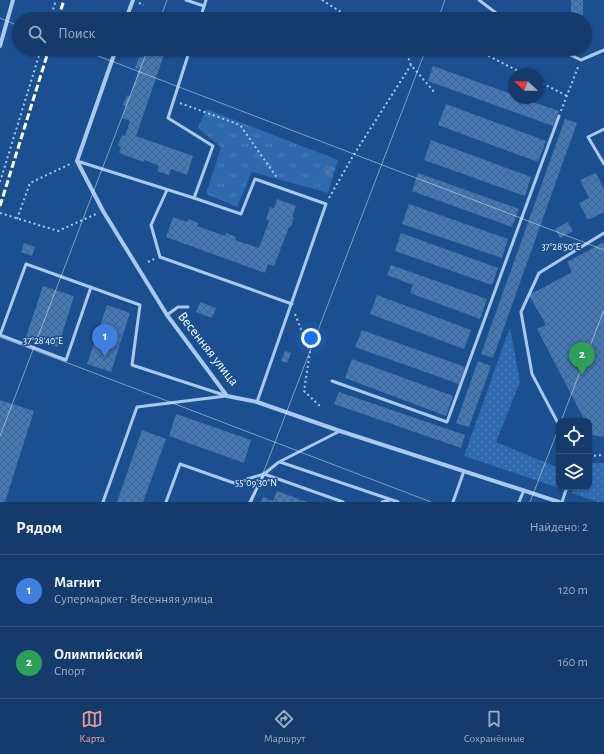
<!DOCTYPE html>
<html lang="ru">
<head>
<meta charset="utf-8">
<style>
	:root { --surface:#143b6b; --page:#1d4271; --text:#f1f3f6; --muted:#9dadc1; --line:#33557e; --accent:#e69b98 }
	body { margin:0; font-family:"Alegreya Sans",sans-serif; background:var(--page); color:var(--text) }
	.controls { position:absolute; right:12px; bottom:12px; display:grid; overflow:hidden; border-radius:8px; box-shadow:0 1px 3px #0004 }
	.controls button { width:36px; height:36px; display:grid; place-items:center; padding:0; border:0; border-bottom:1px solid var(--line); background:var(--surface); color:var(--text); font:20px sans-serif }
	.compass { position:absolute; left:508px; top:68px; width:36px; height:36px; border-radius:50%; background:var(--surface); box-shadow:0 1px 3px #0004; rotate:291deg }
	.you { position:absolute; left:311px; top:338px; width:14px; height:14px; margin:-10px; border:3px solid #fff; border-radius:50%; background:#1a73e8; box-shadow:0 0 0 6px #1a73e833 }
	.badge { display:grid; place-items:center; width:26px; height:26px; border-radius:50%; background:var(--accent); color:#fff; font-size:13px; font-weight:700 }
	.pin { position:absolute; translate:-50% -33px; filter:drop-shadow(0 1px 2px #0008) }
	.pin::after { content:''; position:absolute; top:21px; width:14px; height:12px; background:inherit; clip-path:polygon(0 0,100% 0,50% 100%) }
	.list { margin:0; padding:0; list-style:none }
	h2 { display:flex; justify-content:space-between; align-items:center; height:52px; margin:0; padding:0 16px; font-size:17px }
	h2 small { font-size:13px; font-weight:400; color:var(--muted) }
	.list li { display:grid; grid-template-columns:26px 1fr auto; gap:12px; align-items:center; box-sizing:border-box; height:72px; padding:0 16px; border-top:1px solid var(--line) }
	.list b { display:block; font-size:15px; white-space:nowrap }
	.list p { margin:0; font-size:13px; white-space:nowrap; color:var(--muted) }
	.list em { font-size:13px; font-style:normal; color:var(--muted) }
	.icon { flex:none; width:22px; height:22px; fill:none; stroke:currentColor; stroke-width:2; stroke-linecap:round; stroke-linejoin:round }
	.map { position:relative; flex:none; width:604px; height:502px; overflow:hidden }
	.search { position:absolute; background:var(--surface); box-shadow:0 1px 3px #0004; left:12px; right:12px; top:12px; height:44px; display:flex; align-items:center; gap:10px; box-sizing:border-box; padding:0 14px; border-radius:22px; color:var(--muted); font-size:15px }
	.sheet { height:196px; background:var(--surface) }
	nav { display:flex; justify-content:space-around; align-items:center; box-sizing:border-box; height:56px; border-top:1px solid var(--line); background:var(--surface); font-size:11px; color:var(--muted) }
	nav a { display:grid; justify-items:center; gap:2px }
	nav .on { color:var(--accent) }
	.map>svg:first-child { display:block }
	.grass { fill:url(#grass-dots) }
	.park { fill:url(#park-tufts) }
	.building { fill:url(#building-cross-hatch) }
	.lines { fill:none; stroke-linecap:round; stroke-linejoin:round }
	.path { stroke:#a9c9ee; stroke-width:2; stroke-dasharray:2 3; stroke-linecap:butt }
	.lane { stroke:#a9c9ee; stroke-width:3 }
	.street { stroke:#a9c9ee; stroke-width:4 }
	.rail { stroke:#fff; stroke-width:3; stroke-dasharray:7 3; stroke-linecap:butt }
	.ticks { fill:none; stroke:#fff; stroke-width:1; stroke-opacity:0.45 }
	.labels { text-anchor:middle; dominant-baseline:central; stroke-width:3; stroke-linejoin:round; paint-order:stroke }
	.street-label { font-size:14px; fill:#fff; stroke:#1b4f8f }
	.ticks-label { font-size:10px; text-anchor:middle; fill:#fff; stroke:#1b4f8f; stroke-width:3; stroke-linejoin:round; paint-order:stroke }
</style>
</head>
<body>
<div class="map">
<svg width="604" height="502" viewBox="0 0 604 502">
	<defs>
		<pattern id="grass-dots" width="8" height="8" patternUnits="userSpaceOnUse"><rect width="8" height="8" fill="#2e69ad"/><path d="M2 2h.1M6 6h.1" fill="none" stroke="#4d80b9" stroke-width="1.8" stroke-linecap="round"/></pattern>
		<pattern id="park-tufts" width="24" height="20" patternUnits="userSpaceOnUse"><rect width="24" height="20" fill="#2e69ad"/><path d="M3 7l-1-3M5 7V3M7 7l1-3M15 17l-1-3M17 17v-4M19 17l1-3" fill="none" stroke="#4d80b9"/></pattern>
		<pattern id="building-cross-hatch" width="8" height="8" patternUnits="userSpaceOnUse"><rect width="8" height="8" fill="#4478b7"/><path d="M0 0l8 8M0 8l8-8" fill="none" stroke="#486282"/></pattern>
	</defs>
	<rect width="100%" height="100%" fill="#1b4f8f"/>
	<g class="grass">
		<path d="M510,327L520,382L496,442L559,468V488L464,456Z"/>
		<path d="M591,463H604V502H597L572,493L573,487H589V464Z"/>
	</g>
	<path class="park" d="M206,109L338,160L328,193L252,172L237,207L206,194L221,147L198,128Z"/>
	<g class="building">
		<path d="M571,0H583V15L571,16Z"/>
		<path d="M158,12L177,19H156Z"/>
		<path d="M146,49H166L136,136L193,156L187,175L171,169L169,175L157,171L159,166L145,160L144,162L119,153L121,147L118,145L122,135L125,136L130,121L122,118L126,106L123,105L127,95L130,96L139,69L135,68L139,57L143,58Z"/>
		<path d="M433,66L514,95V98H521L559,111L553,126L428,81Z"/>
		<path d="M446,104L546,141L538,162L438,125Z"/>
		<path d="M565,119L577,123L493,358L481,354Z"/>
		<path d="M431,140L531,177L525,196L424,160Z"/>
		<path d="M326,165L335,168L331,176L323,173Z"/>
		<path d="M418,173L519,209L512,227L412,191Z"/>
		<path d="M596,173L604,189V212L588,220L579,203L589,198L580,180Z"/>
		<path d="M277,199L296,206L292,217H294L291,227H289L274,266L268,264L265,273L166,237L173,217L187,222L188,219L198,223L197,226L225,236L226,233L236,237L235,240L259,248L269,221L266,220L270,207L274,208Z"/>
		<path d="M409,204L508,239L502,258L402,224Z"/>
		<path d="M568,222L573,231L560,238L555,229Z"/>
		<path d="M401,233L498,268L492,285L395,251Z"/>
		<path d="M604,242V437L592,435L589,429V421H585L537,329L546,325L529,295L572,272L567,262Z"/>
		<path d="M24,243L35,247L32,256L21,252Z"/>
		<path d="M391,265L487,299L480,319L410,293L413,285L387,275Z"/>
		<path d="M43,286L74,296L58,347L26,337Z"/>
		<path d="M377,295L471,330L464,349L370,314Z"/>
		<path d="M200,302L216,308L212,318L196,312Z"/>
		<path d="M107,305L130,313L111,372L87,364Z"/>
		<path d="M362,330L465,367L459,384L355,347Z"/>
		<path d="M285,351L291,353L287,363L281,361Z"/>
		<path d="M352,359L453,396L446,416L345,378Z"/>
		<path d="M478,361L491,366L469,427L456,423Z"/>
		<path d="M339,392L465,435L461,448L334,404Z"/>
		<path d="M0,400L34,411L5,502H0Z"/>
		<path d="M176,414L251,440L244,463L169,436Z"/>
		<path d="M142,430L166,439L159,458L143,502H117Z"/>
		<path d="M277,491L307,502H261L263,497L273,501Z"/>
	</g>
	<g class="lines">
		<g class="path">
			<path d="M322,0L352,19"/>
			<path d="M139,3L144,5"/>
			<path d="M50,19L56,0"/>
			<path d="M412,19H416"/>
			<path d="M405,49L411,65L435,93"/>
			<path d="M475,49L524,74"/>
			<path d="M538,81L567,96"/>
			<path d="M180,103L240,125L278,179"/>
			<path d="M561,111L578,67"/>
			<path d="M0,182L41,49"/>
			<path d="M329,198L353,156L411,65"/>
			<path d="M0,213L58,231L96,214"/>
			<path d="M17,219L30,183L70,164"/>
			<path d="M148,262L154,259"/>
			<path d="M295,314L310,352L304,391L322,408"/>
			<path d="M589,456L604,455"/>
		</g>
		<g class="lane">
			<path d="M186,0L204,6"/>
			<path d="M479,0L504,19"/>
			<path d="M200,19L206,0"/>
			<path d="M190,49L168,118L213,146L194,198L241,214L255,179L326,204L257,402"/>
			<path d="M558,49L581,60L604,50"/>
			<path d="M604,129L588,137L604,164"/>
			<path d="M77,161L194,198"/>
			<path d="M167,190L151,225L160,257L292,304"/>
			<path d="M91,287L66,360L0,335L26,264L140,305L132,365L227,396"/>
			<path d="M167,315L178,307H188"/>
			<path d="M332,381L447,422L559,116"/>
			<path d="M559,425L532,374L521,312L539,273L604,233"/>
			<path d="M280,462L398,502"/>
			<path d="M103,502L137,407L226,396"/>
			<path d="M166,502L180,464L234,483L264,474L279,462L340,431"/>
			<path d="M250,502L264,474L343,502"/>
			<path d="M382,502L390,500"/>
			<path d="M453,502L464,471"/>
			<path d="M519,502L524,490"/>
			<path d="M562,502L567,487"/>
		</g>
		<g class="street">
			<path d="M126,19L133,0"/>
			<path d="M0,46L13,0"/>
			<path d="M116,49L77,161L103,211L167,315L227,396L257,402L340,431L559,502"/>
		</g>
		<g class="rail">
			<path d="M58,19L64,0"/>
			<path d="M0,206L49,49"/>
		</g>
	</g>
	<path class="ticks" d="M0,18L19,26M160,19L167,0M438,19L445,0M80,49L604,250M0,337L431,502M561,421L604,310M0,436L148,49M252,502L426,49M530,502L559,427"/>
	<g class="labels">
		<g class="street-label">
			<text transform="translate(208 349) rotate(52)">Весенняя улица</text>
		</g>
	</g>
	<g class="ticks-label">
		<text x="561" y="250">37°28'50"E</text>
		<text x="43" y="344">37°28'40"E</text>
		<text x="256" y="486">55°09'30"N</text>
	</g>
</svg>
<div class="controls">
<button><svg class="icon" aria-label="locate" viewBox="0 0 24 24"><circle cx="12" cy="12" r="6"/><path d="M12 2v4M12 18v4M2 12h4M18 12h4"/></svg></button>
<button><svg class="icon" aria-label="layers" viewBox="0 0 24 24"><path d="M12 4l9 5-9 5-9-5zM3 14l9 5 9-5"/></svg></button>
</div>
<svg class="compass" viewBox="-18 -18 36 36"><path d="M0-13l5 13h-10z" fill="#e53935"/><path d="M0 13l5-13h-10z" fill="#9dadc1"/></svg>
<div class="you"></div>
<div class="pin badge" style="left:105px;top:357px;background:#3f7fe0">1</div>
<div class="pin badge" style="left:582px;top:375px;background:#2e9e5b">2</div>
<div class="search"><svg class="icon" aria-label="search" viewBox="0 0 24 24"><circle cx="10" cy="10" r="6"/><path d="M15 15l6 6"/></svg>Поиск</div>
</div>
<section class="sheet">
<h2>Рядом<small>Найдено: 2</small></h2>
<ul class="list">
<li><span class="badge" style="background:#3f7fe0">1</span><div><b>Магнит</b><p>Супермаркет · Весенняя улица</p></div><em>120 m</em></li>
<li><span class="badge" style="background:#2e9e5b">2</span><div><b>Олимпийский</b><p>Спорт</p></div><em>160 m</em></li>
</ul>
</section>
<nav>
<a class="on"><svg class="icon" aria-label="map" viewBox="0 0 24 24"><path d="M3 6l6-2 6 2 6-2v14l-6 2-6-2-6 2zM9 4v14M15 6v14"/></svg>Карта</a>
<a><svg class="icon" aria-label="directions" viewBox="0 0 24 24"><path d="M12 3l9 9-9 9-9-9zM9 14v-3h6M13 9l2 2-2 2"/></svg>Маршрут</a>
<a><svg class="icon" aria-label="saved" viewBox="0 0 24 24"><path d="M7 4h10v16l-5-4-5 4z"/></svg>Сохранённые</a>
</nav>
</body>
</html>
